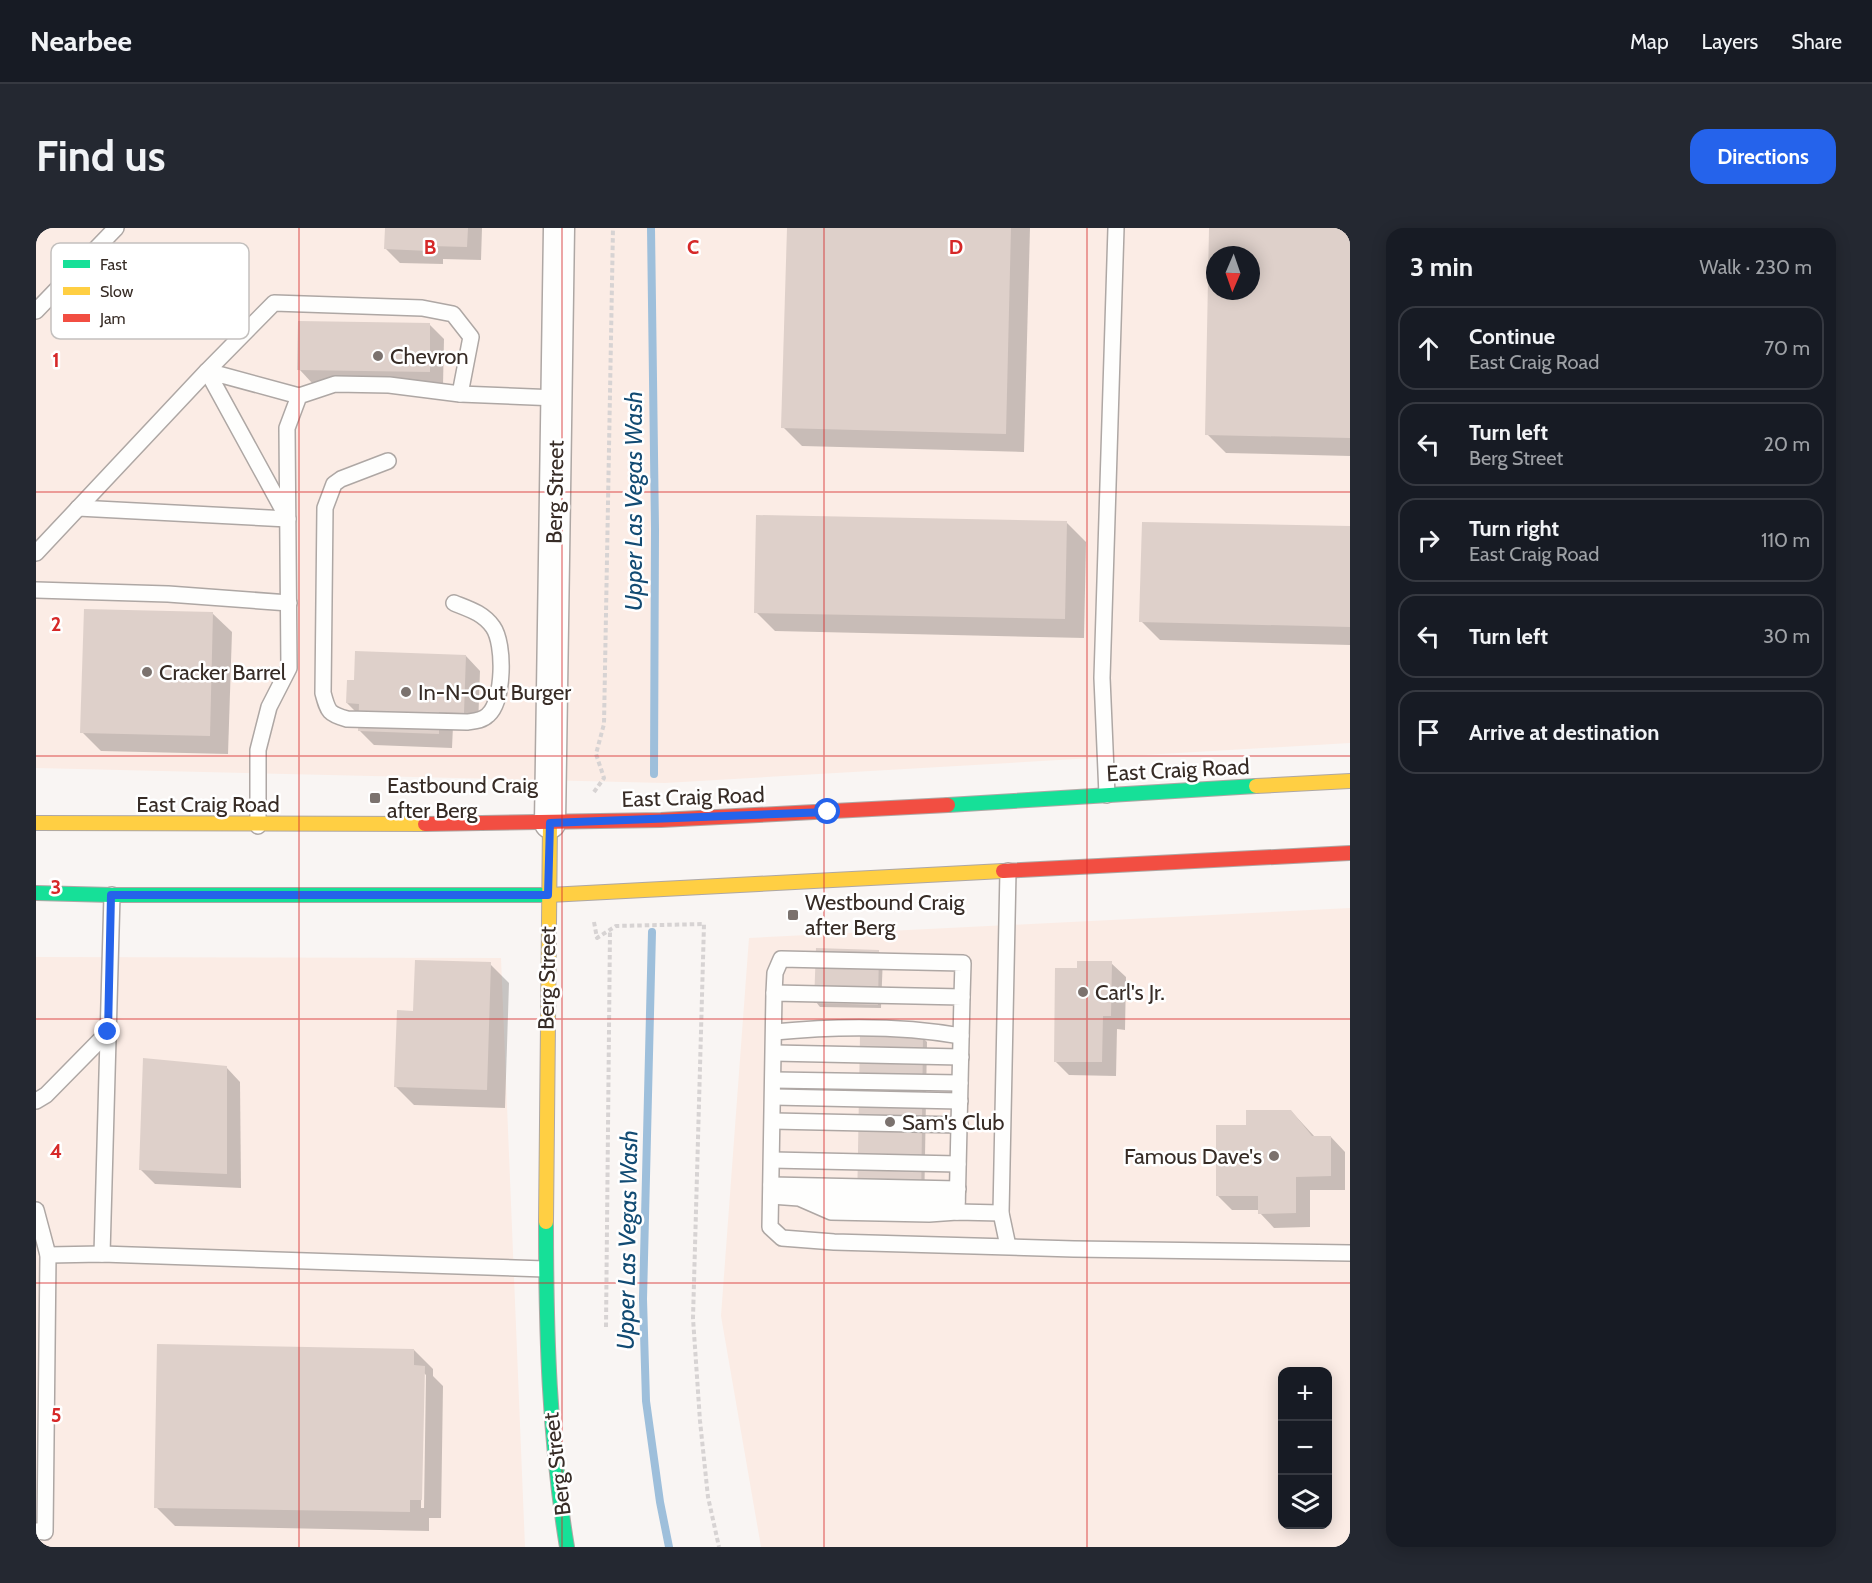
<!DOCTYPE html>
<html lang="en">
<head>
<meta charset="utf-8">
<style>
	:root { --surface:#171b24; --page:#242831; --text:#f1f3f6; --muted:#9ea1a6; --line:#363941; --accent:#2563eb }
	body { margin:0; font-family:Cabin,sans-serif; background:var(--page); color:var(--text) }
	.controls { position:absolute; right:18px; bottom:18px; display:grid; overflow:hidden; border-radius:12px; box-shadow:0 3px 15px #0003 }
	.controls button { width:54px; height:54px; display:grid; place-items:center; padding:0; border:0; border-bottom:2px solid var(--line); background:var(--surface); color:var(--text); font:30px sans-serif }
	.compass { position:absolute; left:1170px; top:18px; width:54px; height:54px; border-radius:50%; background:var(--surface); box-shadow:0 3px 15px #0003; rotate:182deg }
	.stop { position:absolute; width:18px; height:18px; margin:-14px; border:4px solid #2563eb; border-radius:50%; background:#fff }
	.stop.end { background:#2563eb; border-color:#fff; box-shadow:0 2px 6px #0008 }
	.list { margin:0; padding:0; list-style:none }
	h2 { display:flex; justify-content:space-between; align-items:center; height:78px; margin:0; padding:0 24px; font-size:26px }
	h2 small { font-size:20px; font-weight:400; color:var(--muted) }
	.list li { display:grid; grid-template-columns:39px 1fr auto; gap:18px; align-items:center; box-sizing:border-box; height:84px; margin:0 12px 12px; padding:0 12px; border:2px solid var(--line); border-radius:18px }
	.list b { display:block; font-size:22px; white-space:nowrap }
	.list p { margin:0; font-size:20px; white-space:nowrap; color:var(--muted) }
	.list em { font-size:20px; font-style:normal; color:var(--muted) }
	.icon { flex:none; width:33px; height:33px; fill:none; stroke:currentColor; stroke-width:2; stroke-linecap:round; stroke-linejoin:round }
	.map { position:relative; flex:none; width:1314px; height:1319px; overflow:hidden; border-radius:18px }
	header { display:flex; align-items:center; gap:36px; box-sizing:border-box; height:84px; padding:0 30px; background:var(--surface); border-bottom:2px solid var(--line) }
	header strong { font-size:28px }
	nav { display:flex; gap:33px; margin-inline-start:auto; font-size:21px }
	.intro { display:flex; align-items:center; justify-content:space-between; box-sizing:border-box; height:144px; padding:0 36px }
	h1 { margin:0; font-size:42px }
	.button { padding:15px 27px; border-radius:18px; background:var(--accent); color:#fff; font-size:21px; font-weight:700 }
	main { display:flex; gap:36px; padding:0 36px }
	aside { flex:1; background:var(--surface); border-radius:18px; box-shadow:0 3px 15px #0003 }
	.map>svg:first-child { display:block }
	.built { fill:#fbece5; fill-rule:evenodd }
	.shadow { fill:#0003; fill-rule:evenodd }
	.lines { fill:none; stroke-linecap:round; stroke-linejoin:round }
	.stream { stroke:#9ebfdb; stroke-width:8 }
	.building { fill:#ded0ca; fill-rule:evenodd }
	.lane-casing { stroke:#aea7a4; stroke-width:18 }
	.street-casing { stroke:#aea7a4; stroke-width:33 }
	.fast-casing { stroke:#aea7a4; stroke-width:16 }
	.slow-casing { stroke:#aea7a4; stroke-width:16 }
	.jam-casing { stroke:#aea7a4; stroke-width:16 }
	.path { stroke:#d7d3d3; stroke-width:4; stroke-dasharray:4.5 3; stroke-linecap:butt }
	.lane { stroke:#fefefd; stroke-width:15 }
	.street { stroke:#fefefd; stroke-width:30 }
	.fast { stroke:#16e098; stroke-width:14 }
	.slow { stroke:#ffcf43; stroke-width:14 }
	.jam { stroke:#f24e42; stroke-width:14 }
	.route { stroke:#2563eb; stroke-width:8 }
	.grid { fill:none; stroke:#d62828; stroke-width:1.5; stroke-opacity:0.55 }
	.poi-dot { fill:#7b726e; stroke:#fff; stroke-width:2 }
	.labels { text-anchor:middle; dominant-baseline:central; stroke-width:5; stroke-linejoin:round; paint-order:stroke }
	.poi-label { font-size:22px; fill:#372c26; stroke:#fff; text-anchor:start }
	.street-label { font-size:22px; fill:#372c26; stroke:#fff }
	.water-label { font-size:24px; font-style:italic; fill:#124b73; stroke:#fff }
	.key { fill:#fff; stroke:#c3c0be; stroke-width:1.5 }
	.key-label { font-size:16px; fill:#372c26 }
	.grid-label { font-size:20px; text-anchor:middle; font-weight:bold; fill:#d62828; stroke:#fff; stroke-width:5; stroke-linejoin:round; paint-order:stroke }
</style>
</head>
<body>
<header>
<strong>Nearbee</strong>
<nav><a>Map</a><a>Layers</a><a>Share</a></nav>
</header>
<div class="intro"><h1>Find us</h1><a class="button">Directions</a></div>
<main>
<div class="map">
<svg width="1314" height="1319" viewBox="0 0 1314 1319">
	<rect width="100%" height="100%" fill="#f9f5f3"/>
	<g class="built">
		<path d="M0,0H1314V515L629,555L0,540ZM1179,27H1215V63H1179Z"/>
		<path d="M1314,680V1319H725L685,1088L713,710ZM1246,1144H1292V1296H1246Z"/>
		<path d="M0,729L465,730L489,1319H0Z"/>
	</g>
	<g class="shadow">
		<path d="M350,0H446L445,32L407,31V36L364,35L350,21Z"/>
		<path d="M752,0H994L988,224L766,218L747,199Z"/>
		<path d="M1175,0H1314V228L1190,225L1171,206ZM1179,27H1215V63H1179Z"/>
		<path d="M394,97L408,111L407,158L277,156L263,141Z"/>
		<path d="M1031,295L1050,314L1048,410L739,403L720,384Z"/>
		<path d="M1314,300V417L1124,412L1105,393Z"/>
		<path d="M176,385L196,404L192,526L65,523L46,504Z"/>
		<path d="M430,428L444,443L442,499L417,498L416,520L338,517L324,503V488L311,475L320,453Z"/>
		<path d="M843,724L847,728L845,780L784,779L780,774Z"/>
		<path d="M1075,735L1090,749L1089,802L1081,801L1080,848L1033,847L1019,833L1043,741Z"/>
		<path d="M454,736L473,755L469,880L378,877L359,858L379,784Z"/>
		<path d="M887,810L891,814L888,985L827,984Z"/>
		<path d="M190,839L204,854L205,960L119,956L105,942Z"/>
		<path d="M1255,883L1279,909H1295L1309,924V962H1274V999L1238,1000L1224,985V982H1196L1182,968L1211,898Z"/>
		<path d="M378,1122L397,1141V1148L407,1158L405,1290H393V1303L139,1298L120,1279ZM387,1144L390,1147L388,1280H385Z"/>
	</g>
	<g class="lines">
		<g class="stream">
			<path d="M615,0L619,301L618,546"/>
			<path d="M616,704L607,1071L610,1173L624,1274L633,1319"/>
		</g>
	</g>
	<g class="building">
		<path d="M349,0H432L431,19L394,18L393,23L348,21Z"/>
		<path d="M751,0H975L970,206L745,200Z"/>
		<path d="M1173,0H1314V210L1169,207ZM1179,27H1215V63H1179Z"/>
		<path d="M262,93L394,95V144L261,142Z"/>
		<path d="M720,287L1031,293L1029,391L718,385Z"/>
		<path d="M1106,294L1314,298V399L1103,394Z"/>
		<path d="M48,381L177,384L174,508L44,505Z"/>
		<path d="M319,423L430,427L428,485L403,484V506L322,503L323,476L310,475L311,452H318Z"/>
		<path d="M780,720L843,722L842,777L778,775Z"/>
		<path d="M379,732L455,734L451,862L358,859L361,782L377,783Z"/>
		<path d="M1041,733H1076L1075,788H1067L1066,834H1018L1019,740H1041Z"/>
		<path d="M824,807L887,809L885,981L821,980Z"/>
		<path d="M107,830L191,838V946L103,942Z"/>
		<path d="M1210,882H1255L1276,908H1295V948L1260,949V985L1222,986V968H1180V897H1210Z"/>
		<path d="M121,1116L378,1121V1137L389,1138L386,1272H374V1284L118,1280Z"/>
	</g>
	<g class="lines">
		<g class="lane-casing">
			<g id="lane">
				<path d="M0,83L80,0"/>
				<path d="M352,233L305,251L298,256L289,280L287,465C292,484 293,486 311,491L431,494C438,493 446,493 452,487C468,473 469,416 457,399C447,385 433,381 418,375"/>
				<path d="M42,280L252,291L171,143L263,168"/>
				<path d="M0,325L171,143L238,75L386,80L417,86L435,109L424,166"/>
				<path d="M0,362L132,366L253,375"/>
				<path d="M1071,567L1066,450L1080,0"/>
				<path d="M222,598V522L233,479L253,440L251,200L263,168L299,156L353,157L424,166L521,170"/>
				<path d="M738,765L739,745L745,731L927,735L926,769"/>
				<path d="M738,804C800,798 864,797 925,808"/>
				<path d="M738,825L925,829"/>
				<path d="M738,852L924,855"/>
				<path d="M738,869L924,873"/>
				<path d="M0,873L10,867L72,804"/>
				<path d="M737,893L924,897"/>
				<path d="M736,932L922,936"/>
				<path d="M735,957L922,961"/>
				<path d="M735,968L763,970L795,984L893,986L921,984L965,985"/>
				<path d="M769,970L921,973"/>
				<path d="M0,982L12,1027L9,1304L0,1303"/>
				<path d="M921,984L926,769L738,765L734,999L746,1010L798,1014L1038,1021L1314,1025"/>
				<path d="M972,1018L965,985L972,643"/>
				<path d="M66,1026L76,667"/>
				<path d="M12,1027L66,1026L509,1041"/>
			</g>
		</g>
		<g class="street-casing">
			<path id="street" d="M514,595L523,0"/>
		</g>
		<g class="fast-casing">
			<g id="fast">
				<path d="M912,577L1220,558"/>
				<path d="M0,665L76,667H513"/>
				<path d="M510,994C510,1103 513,1211 531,1319"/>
			</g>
		</g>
		<g class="slow-casing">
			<g id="slow">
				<path d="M1220,558L1314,553"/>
				<path d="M0,595L389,596"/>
				<path d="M513,667L967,643"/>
				<path d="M510,994L514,595"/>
			</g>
		</g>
		<g class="jam-casing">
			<g id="jam">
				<path d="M389,596L625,592L912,577"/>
				<path d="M967,643L1314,625"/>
			</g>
		</g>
		<g class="path">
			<path d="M558,564L568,550L560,526L568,496L577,0"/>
			<path d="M558,694L561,710L580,698L668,696L657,1090L664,1193L672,1269L683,1319"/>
			<path d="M570,1099L574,702"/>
		</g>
		<use href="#lane" class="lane"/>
		<use href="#street" class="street"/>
		<use href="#fast" class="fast"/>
		<use href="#slow" class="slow"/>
		<use href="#jam" class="jam"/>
	</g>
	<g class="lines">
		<path class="route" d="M72,804L75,667H512L514,595L792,584"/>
	</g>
	<path class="grid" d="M263,0V1319M526,0V1319M788,0V1319M1051,0V1319M0,264H1314M0,528H1314M0,791H1314M0,1055H1314"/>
	<g class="poi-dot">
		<circle cx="342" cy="128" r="6"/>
		<circle cx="111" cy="444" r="6"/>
		<circle cx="370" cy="464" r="6"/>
		<rect x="333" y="564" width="12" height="12" rx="3"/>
		<rect x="751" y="681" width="12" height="12" rx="3"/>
		<circle cx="1047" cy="764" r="6"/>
		<circle cx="854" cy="894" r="6"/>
		<circle cx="1238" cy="928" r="6"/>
	</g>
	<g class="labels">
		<g class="poi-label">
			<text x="354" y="128">Chevron</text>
			<text x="123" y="444">Cracker Barrel</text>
			<text x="382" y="464">In-N-Out Burger</text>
			<text x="351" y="557">Eastbound Craig<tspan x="351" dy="25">after Berg</tspan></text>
			<text x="769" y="674">Westbound Craig<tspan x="769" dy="25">after Berg</tspan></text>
			<text x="1059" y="764">Carl's Jr.</text>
			<text x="866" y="894">Sam's Club</text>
			<text x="1226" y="928" text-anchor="end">Famous Dave's</text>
		</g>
		<g class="street-label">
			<text transform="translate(519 264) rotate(-89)">Berg Street</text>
			<text transform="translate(1142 542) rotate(-3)">East Craig Road</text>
			<text transform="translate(657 569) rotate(-2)">East Craig Road</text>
			<text x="172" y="576">East Craig Road</text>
			<text transform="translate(511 750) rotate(-89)">Berg Street</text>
			<text transform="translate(521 1236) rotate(-97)">Berg Street</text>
		</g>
		<g class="water-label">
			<text transform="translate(597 273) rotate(-90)">Upper Las Vegas Wash</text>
			<text transform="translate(591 1012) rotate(-89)">Upper Las Vegas Wash</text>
		</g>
	</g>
	<rect x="15" y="15" width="198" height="96" rx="9" class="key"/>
	<rect x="27" y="32" width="27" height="8" fill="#16e098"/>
	<rect x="27" y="59" width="27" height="8" fill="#ffcf43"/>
	<rect x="27" y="86" width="27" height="8" fill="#f24e42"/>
	<g class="key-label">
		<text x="64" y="42">Fast</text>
		<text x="64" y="69">Slow</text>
		<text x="64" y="96">Jam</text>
	</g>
	<g class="grid-label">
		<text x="394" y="26">B</text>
		<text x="657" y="26">C</text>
		<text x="920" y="26">D</text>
		<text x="20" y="139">1</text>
		<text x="20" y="403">2</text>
		<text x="20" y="666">3</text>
		<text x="20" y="930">4</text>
		<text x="20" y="1194">5</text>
	</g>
</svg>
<div class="controls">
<button>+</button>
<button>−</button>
<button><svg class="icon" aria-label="layers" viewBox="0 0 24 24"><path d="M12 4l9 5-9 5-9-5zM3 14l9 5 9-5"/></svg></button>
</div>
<svg class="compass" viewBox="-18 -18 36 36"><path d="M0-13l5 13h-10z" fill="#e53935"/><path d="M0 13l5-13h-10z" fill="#9ea1a6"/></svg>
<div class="stop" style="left:792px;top:584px"></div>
<div class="stop end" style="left:72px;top:804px"></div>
</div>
<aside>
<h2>3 min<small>Walk · 230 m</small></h2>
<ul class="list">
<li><svg class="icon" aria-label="ahead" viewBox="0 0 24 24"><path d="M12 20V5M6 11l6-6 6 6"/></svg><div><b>Continue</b><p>East Craig Road</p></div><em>70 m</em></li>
<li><svg class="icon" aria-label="left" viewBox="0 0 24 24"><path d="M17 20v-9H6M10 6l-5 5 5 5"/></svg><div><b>Turn left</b><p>Berg Street</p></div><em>20 m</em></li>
<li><svg class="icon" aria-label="right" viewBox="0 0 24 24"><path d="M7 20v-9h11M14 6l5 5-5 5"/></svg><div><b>Turn right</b><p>East Craig Road</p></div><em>110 m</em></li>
<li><svg class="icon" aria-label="left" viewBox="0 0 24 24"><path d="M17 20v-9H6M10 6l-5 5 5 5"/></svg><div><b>Turn left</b></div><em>30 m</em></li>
<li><svg class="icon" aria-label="arrive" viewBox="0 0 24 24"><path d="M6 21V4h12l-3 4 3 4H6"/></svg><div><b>Arrive at destination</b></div></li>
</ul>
</aside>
</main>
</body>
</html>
